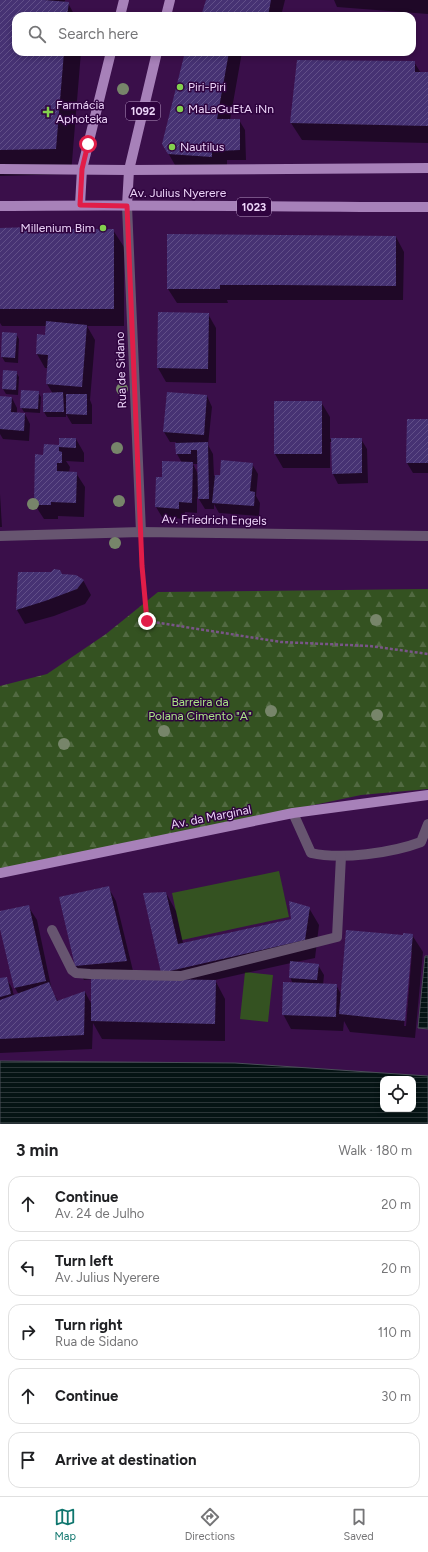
<!DOCTYPE html>
<html lang="en">
<head>
<meta charset="utf-8">
<style>
	:root { --surface:#fff; --page:#f6f6f6; --text:#202124; --muted:#757577; --line:#e0e0e0; --accent:#0f766e }
	body { margin:0; font-family:Figtree,sans-serif; background:var(--page); color:var(--text) }
	.controls { position:absolute; right:12px; bottom:12px; display:grid; overflow:hidden; border-radius:8px; box-shadow:0 2px 6px #0003 }
	.controls button { width:36px; height:36px; display:grid; place-items:center; padding:0; border:0; border-bottom:1px solid var(--line); background:var(--surface); color:var(--text); font:20px sans-serif }
	.stop { position:absolute; width:12px; height:12px; margin:-9px; border:3px solid #e11d48; border-radius:50%; background:#fff }
	.stop.end { background:#e11d48; border-color:#fff; box-shadow:0 1px 4px #0008 }
	.list { margin:0; padding:0; list-style:none }
	h2 { display:flex; justify-content:space-between; align-items:center; height:52px; margin:0; padding:0 16px; font-size:17px }
	h2 small { font-size:13px; font-weight:400; color:var(--muted) }
	.list li { display:grid; grid-template-columns:26px 1fr auto; gap:12px; align-items:center; box-sizing:border-box; height:56px; margin:0 8px 8px; padding:0 8px; border:1px solid var(--line); border-radius:12px }
	.list b { display:block; font-size:15px; white-space:nowrap }
	.list p { margin:0; font-size:13px; white-space:nowrap; color:var(--muted) }
	.list em { font-size:13px; font-style:normal; color:var(--muted) }
	.icon { flex:none; width:22px; height:22px; fill:none; stroke:currentColor; stroke-width:2; stroke-linecap:round; stroke-linejoin:round }
	.map { position:relative; flex:none; width:428px; height:1124px; overflow:hidden }
	.search { position:absolute; background:var(--surface); box-shadow:0 2px 6px #0003; left:12px; right:12px; top:12px; height:44px; display:flex; align-items:center; gap:10px; box-sizing:border-box; padding:0 14px; border-radius:12px; color:var(--muted); font-size:15px }
	.sheet { height:372px; background:var(--surface) }
	nav { display:flex; justify-content:space-around; align-items:center; box-sizing:border-box; height:56px; border-top:1px solid var(--line); background:var(--surface); font-size:11px; color:var(--muted) }
	nav a { display:grid; justify-items:center; gap:2px }
	nav .on { color:var(--accent) }
	.map>svg:first-child { display:block }
	.forest { fill:url(#forest-firs) }
	.park { fill:#345221 }
	.water { fill:url(#water-rules); stroke:#4a4e58; fill-rule:evenodd }
	.shadow { fill:#0007; fill-rule:evenodd }
	.building { fill:url(#building-hatch) }
	.lines { fill:none; stroke-linecap:round; stroke-linejoin:round }
	.path { stroke:#795588; stroke-width:2.5; stroke-dasharray:3 2; stroke-linecap:butt }
	.minor { stroke:#675570; stroke-width:10 }
	.major { stroke:#a781b9; stroke-width:10 }
	.tree { fill:#77856a }
	.route { stroke:#e11d48; stroke-width:5 }
	.poi-dot { fill:#83d04e; stroke:#2f033f; stroke-width:1.5 }
	.labels { text-anchor:middle; dominant-baseline:central; stroke-width:3; stroke-linejoin:round; paint-order:stroke }
	.shield { fill:#2f033f; stroke:#b395c0; stroke-width:1 }
	.shield-label { font-size:11px; font-weight:bold; fill:#ecd4f8 }
	.poi-label { font-size:12px; fill:#ecd4f8; stroke:#2f033f; text-anchor:start }
	.street-label { font-size:12px; fill:#ecd4f8; stroke:#2f033f }
	.park-label { font-size:12px; fill:#a9e585; stroke:#2f033f }
</style>
</head>
<body>
<div class="map">
<svg width="428" height="1124" viewBox="0 0 428 1124">
	<defs>
		<pattern id="forest-firs" width="22" height="20" patternUnits="userSpaceOnUse"><rect width="22" height="20" fill="#345221"/><path d="M5 1l3.5 6h-7zM16 11l3.5 6h-7z" fill="#526a42"/></pattern>
		<pattern id="water-rules" width="6" height="5" patternUnits="userSpaceOnUse"><rect width="6" height="5" fill="#051414"/><path d="M0 2.5h6" fill="none" stroke="#2a3537"/></pattern>
		<pattern id="building-hatch" width="6" height="6" patternUnits="userSpaceOnUse"><rect width="6" height="6" fill="#463273"/><path d="M-1 1l2-2M0 6l6-6M5 7l2-2" fill="none" stroke="#614f88"/></pattern>
	</defs>
	<rect width="100%" height="100%" fill="#3a0f4a"/>
	<path class="forest" d="M428,589V789L361,795L0,872V686L47,674L106,634L158,592Z"/>
	<g class="park">
		<path d="M279,871L289,917L182,940L172,893Z"/>
		<path d="M245,972L273,975L268,1022L240,1019Z"/>
	</g>
	<g class="water">
		<path d="M425,956H428V1029L418,1028Z"/>
		<path d="M0,1061L235,1063L428,1076V1124H0ZM383,1079H413V1109H383Z"/>
	</g>
	<g class="shadow">
		<path d="M0,0H65V3H68L75,16H16V52H81L71,174L0,176Z"/>
		<path d="M207,0H285L281,16H202Z"/>
		<path d="M334,0H428V14L337,7Z"/>
		<path d="M186,52H242L230,120H239L245,130L246,160H227V168L179,172L163,144Z"/>
		<path d="M414,62L421,73H428V143L302,140L291,123Z"/>
		<path d="M0,229L113,230L124,247V326H87L95,340L90,400L92,405V424H72L66,414V417H47L44,412V394H53L47,384L48,368H45L37,354L46,336V326H2L0,323Z"/>
		<path d="M396,237L404,252L403,300H227L228,303H177L168,289Z"/>
		<path d="M208,314L216,328V383L166,382L158,368Z"/>
		<path d="M16,334L19,339L18,363L5,362L2,357Z"/>
		<path d="M4,371L16,372L19,377L18,395L6,394L3,389Z"/>
		<path d="M38,392L41,397L40,413L24,412L21,407Z"/>
		<path d="M207,396L212,407L208,445L213,454L214,476H221L252,464L258,474L256,496L260,503L259,516L219,513L214,504V509H205L197,496V513L185,512L184,519L162,517L156,507L157,478H163L182,463L177,454L176,442H170L164,432ZM193,464H198V474Z"/>
		<path d="M0,397L12,398L17,408V413L25,414L30,424L29,441L3,439L0,434Z"/>
		<path d="M321,402L330,417V439H361L367,449L368,483L338,484L333,474L332,442H330V468H283L275,454Z"/>
		<path d="M428,420V473H413L407,463Z"/>
		<path d="M76,439L84,453V462L66,461L70,467L69,472L76,473L85,487L84,517L58,516V519H44L35,505L44,456L60,446Z"/>
		<path d="M0,494L2,527H0Z"/>
		<path d="M19,573L62,575L83,580L91,595L85,604L54,616L25,624L17,610Z"/>
		<path d="M108,887L116,901L134,975L166,980V893L176,911L183,943L292,919L309,908L319,925L315,958L296,962L318,965L324,975L323,985H336L341,994L404,936L412,935L423,952L415,1038L350,1032L344,1021L343,1031L291,1029L283,1014L293,984L290,977L291,963L215,980L225,999V1041L102,1039L93,1023L92,1049L0,1053V979L6,978L12,988L14,996L19,995L15,988L0,925V913L28,906L37,920L52,991L58,1001L85,992L92,1005V979L84,980L76,966ZM410,952H412L406,1026H404Z"/>
	</g>
	<g class="building">
		<path d="M0,0H44L69,2L67,16H16V52H64L56,149L0,150Z"/>
		<path d="M206,0H271L268,16H201Z"/>
		<path d="M185,52H229L217,119H240V150L218,151L212,149V157L168,154L162,144Z"/>
		<path d="M297,60L415,61V72H428V126L290,123Z"/>
		<path d="M32,227L52,229H114V309H0V228Z"/>
		<path d="M167,234L396,236V286L277,285H220V289H167Z"/>
		<path d="M158,312L209,313L208,369L157,368Z"/>
		<path d="M46,321L87,325L82,387L46,384L48,355L36,354L37,334L45,335Z"/>
		<path d="M2,332L17,333L15,358L1,357Z"/>
		<path d="M3,370L17,371L16,390L2,389Z"/>
		<path d="M21,390L39,391L38,409L20,408Z"/>
		<path d="M63,392L64,412H43V393Z"/>
		<path d="M167,392L207,395L204,435L163,432Z"/>
		<path d="M66,394H87V415L66,414Z"/>
		<path d="M0,396L12,397L11,412L25,413L24,431L0,429Z"/>
		<rect x="274" y="401" width="48" height="53"/>
		<path d="M407,419H428V463H406Z"/>
		<path d="M59,438H76V448L59,447V451L62,452V463H57V471L77,472L76,503L51,502V505H34L35,454L43,455L44,444L59,445Z"/>
		<path d="M331,438H362V473L332,474Z"/>
		<path d="M208,442L209,499H198L197,450H191V454H176L175,443Z"/>
		<path d="M221,460L253,463L250,491L255,492L254,506L212,503L215,475H220Z"/>
		<path d="M162,461L193,462L192,503L179,502V509L155,507L156,477H162Z"/>
		<path d="M54,569L60,570L62,574L76,575L84,580L77,589L45,601L16,610L18,572H51Z"/>
		<path d="M109,886L127,961L75,966L59,897Z"/>
		<path d="M166,892L178,944L291,919L289,901L310,907L305,940L161,973L143,893Z"/>
		<path d="M29,905L46,981L14,988L0,929V911Z"/>
		<path d="M346,930L403,935V933L413,934L405,1021L339,1014Z"/>
		<path d="M290,961L319,964L317,980L289,978Z"/>
		<path d="M7,977L11,994L0,997V978Z"/>
		<path d="M91,978L216,980L215,1024L91,1021Z"/>
		<path d="M49,982L57,1001L85,991L84,1035L0,1039V1000Z"/>
		<path d="M283,982L337,984L336,1017L282,1015Z"/>
	</g>
	<g class="lines">
		<path class="path" d="M141,546L147,621L281,642L370,646L428,654"/>
		<g class="minor">
			<path d="M127,206L141,532"/>
			<path d="M0,536L141,532L428,536"/>
			<path d="M293,813L311,853C341,860 392,853 421,842L428,824"/>
			<path d="M52,930L72,970L76,973L90,974L181,976L337,937L341,856"/>
		</g>
		<g class="major">
			<path d="M120,16L124,0"/>
			<path d="M166,16L170,0"/>
			<path d="M0,169L129,170L428,168"/>
			<path d="M80,205L82,169L111,52"/>
			<path d="M0,206C143,204 285,207 428,207"/>
			<path d="M127,206L129,170L157,52"/>
			<path d="M0,873L293,813L428,795"/>
		</g>
	</g>
	<g class="tree">
		<circle cx="123" cy="89" r="6"/>
		<circle cx="122" cy="389" r="6"/>
		<circle cx="117" cy="448" r="6"/>
		<circle cx="119" cy="501" r="6"/>
		<circle cx="33" cy="504" r="6"/>
		<circle cx="115" cy="543" r="6"/>
		<circle cx="376" cy="620" r="6"/>
		<circle cx="271" cy="711" r="6"/>
		<circle cx="377" cy="715" r="6"/>
		<circle cx="164" cy="731" r="6"/>
		<circle cx="64" cy="744" r="6"/>
	</g>
	<g class="lines">
		<path class="route" d="M88,144L82,169L80,205L127,206L142,566L147,621"/>
	</g>
	<g class="poi-dot">
		<circle cx="180" cy="87" r="4"/>
		<circle cx="180" cy="109" r="4"/>
		<path d="M46 106h4v4h4v4h-4v4h-4v-4h-4v-4h4z"/>
		<circle cx="172" cy="147" r="4"/>
		<circle cx="103" cy="228" r="4"/>
	</g>
	<g class="labels">
		<g class="shield">
			<rect x="126" y="102" width="34" height="18" rx="3"/>
			<rect x="237" y="198" width="34" height="18" rx="3"/>
		</g>
		<g class="shield-label">
			<text x="143" y="111">1092</text>
			<text x="254" y="207">1023</text>
		</g>
		<g class="poi-label">
			<text x="188" y="87">Piri-Piri</text>
			<text x="56" y="105">Farmácia<tspan x="56" dy="14">Aphoteka</tspan></text>
			<text x="188" y="109">MaLaGuEtA iNn</text>
			<text x="180" y="147">Nautilus</text>
			<text x="95" y="228" text-anchor="end">Millenium Bim</text>
		</g>
		<g class="street-label">
			<text x="178" y="193">Av. Julius Nyerere</text>
			<text transform="translate(121 370) rotate(-92)">Rua de Sidano</text>
			<text transform="translate(214 520) rotate(1)">Av. Friedrich Engels</text>
			<text transform="translate(211 817) rotate(-11)">Av. da Marginal</text>
		</g>
		<g class="park-label">
			<text x="200" y="702">Barreira da<tspan x="200" dy="14">Polana Cimento "A"</tspan></text>
		</g>
	</g>
</svg>
<div class="controls">
<button><svg class="icon" aria-label="locate" viewBox="0 0 24 24"><circle cx="12" cy="12" r="6"/><path d="M12 2v4M12 18v4M2 12h4M18 12h4"/></svg></button>
</div>
<div class="stop" style="left:88px;top:144px"></div>
<div class="stop end" style="left:147px;top:621px"></div>
<div class="search"><svg class="icon" aria-label="search" viewBox="0 0 24 24"><circle cx="10" cy="10" r="6"/><path d="M15 15l6 6"/></svg>Search here</div>
</div>
<section class="sheet">
<h2>3 min<small>Walk · 180 m</small></h2>
<ul class="list">
<li><svg class="icon" aria-label="ahead" viewBox="0 0 24 24"><path d="M12 20V5M6 11l6-6 6 6"/></svg><div><b>Continue</b><p>Av. 24 de Julho</p></div><em>20 m</em></li>
<li><svg class="icon" aria-label="left" viewBox="0 0 24 24"><path d="M17 20v-9H6M10 6l-5 5 5 5"/></svg><div><b>Turn left</b><p>Av. Julius Nyerere</p></div><em>20 m</em></li>
<li><svg class="icon" aria-label="right" viewBox="0 0 24 24"><path d="M7 20v-9h11M14 6l5 5-5 5"/></svg><div><b>Turn right</b><p>Rua de Sidano</p></div><em>110 m</em></li>
<li><svg class="icon" aria-label="ahead" viewBox="0 0 24 24"><path d="M12 20V5M6 11l6-6 6 6"/></svg><div><b>Continue</b></div><em>30 m</em></li>
<li><svg class="icon" aria-label="arrive" viewBox="0 0 24 24"><path d="M6 21V4h12l-3 4 3 4H6"/></svg><div><b>Arrive at destination</b></div></li>
</ul>
</section>
<nav>
<a class="on"><svg class="icon" aria-label="map" viewBox="0 0 24 24"><path d="M3 6l6-2 6 2 6-2v14l-6 2-6-2-6 2zM9 4v14M15 6v14"/></svg>Map</a>
<a><svg class="icon" aria-label="directions" viewBox="0 0 24 24"><path d="M12 3l9 9-9 9-9-9zM9 14v-3h6M13 9l2 2-2 2"/></svg>Directions</a>
<a><svg class="icon" aria-label="saved" viewBox="0 0 24 24"><path d="M7 4h10v16l-5-4-5 4z"/></svg>Saved</a>
</nav>
</body>
</html>
